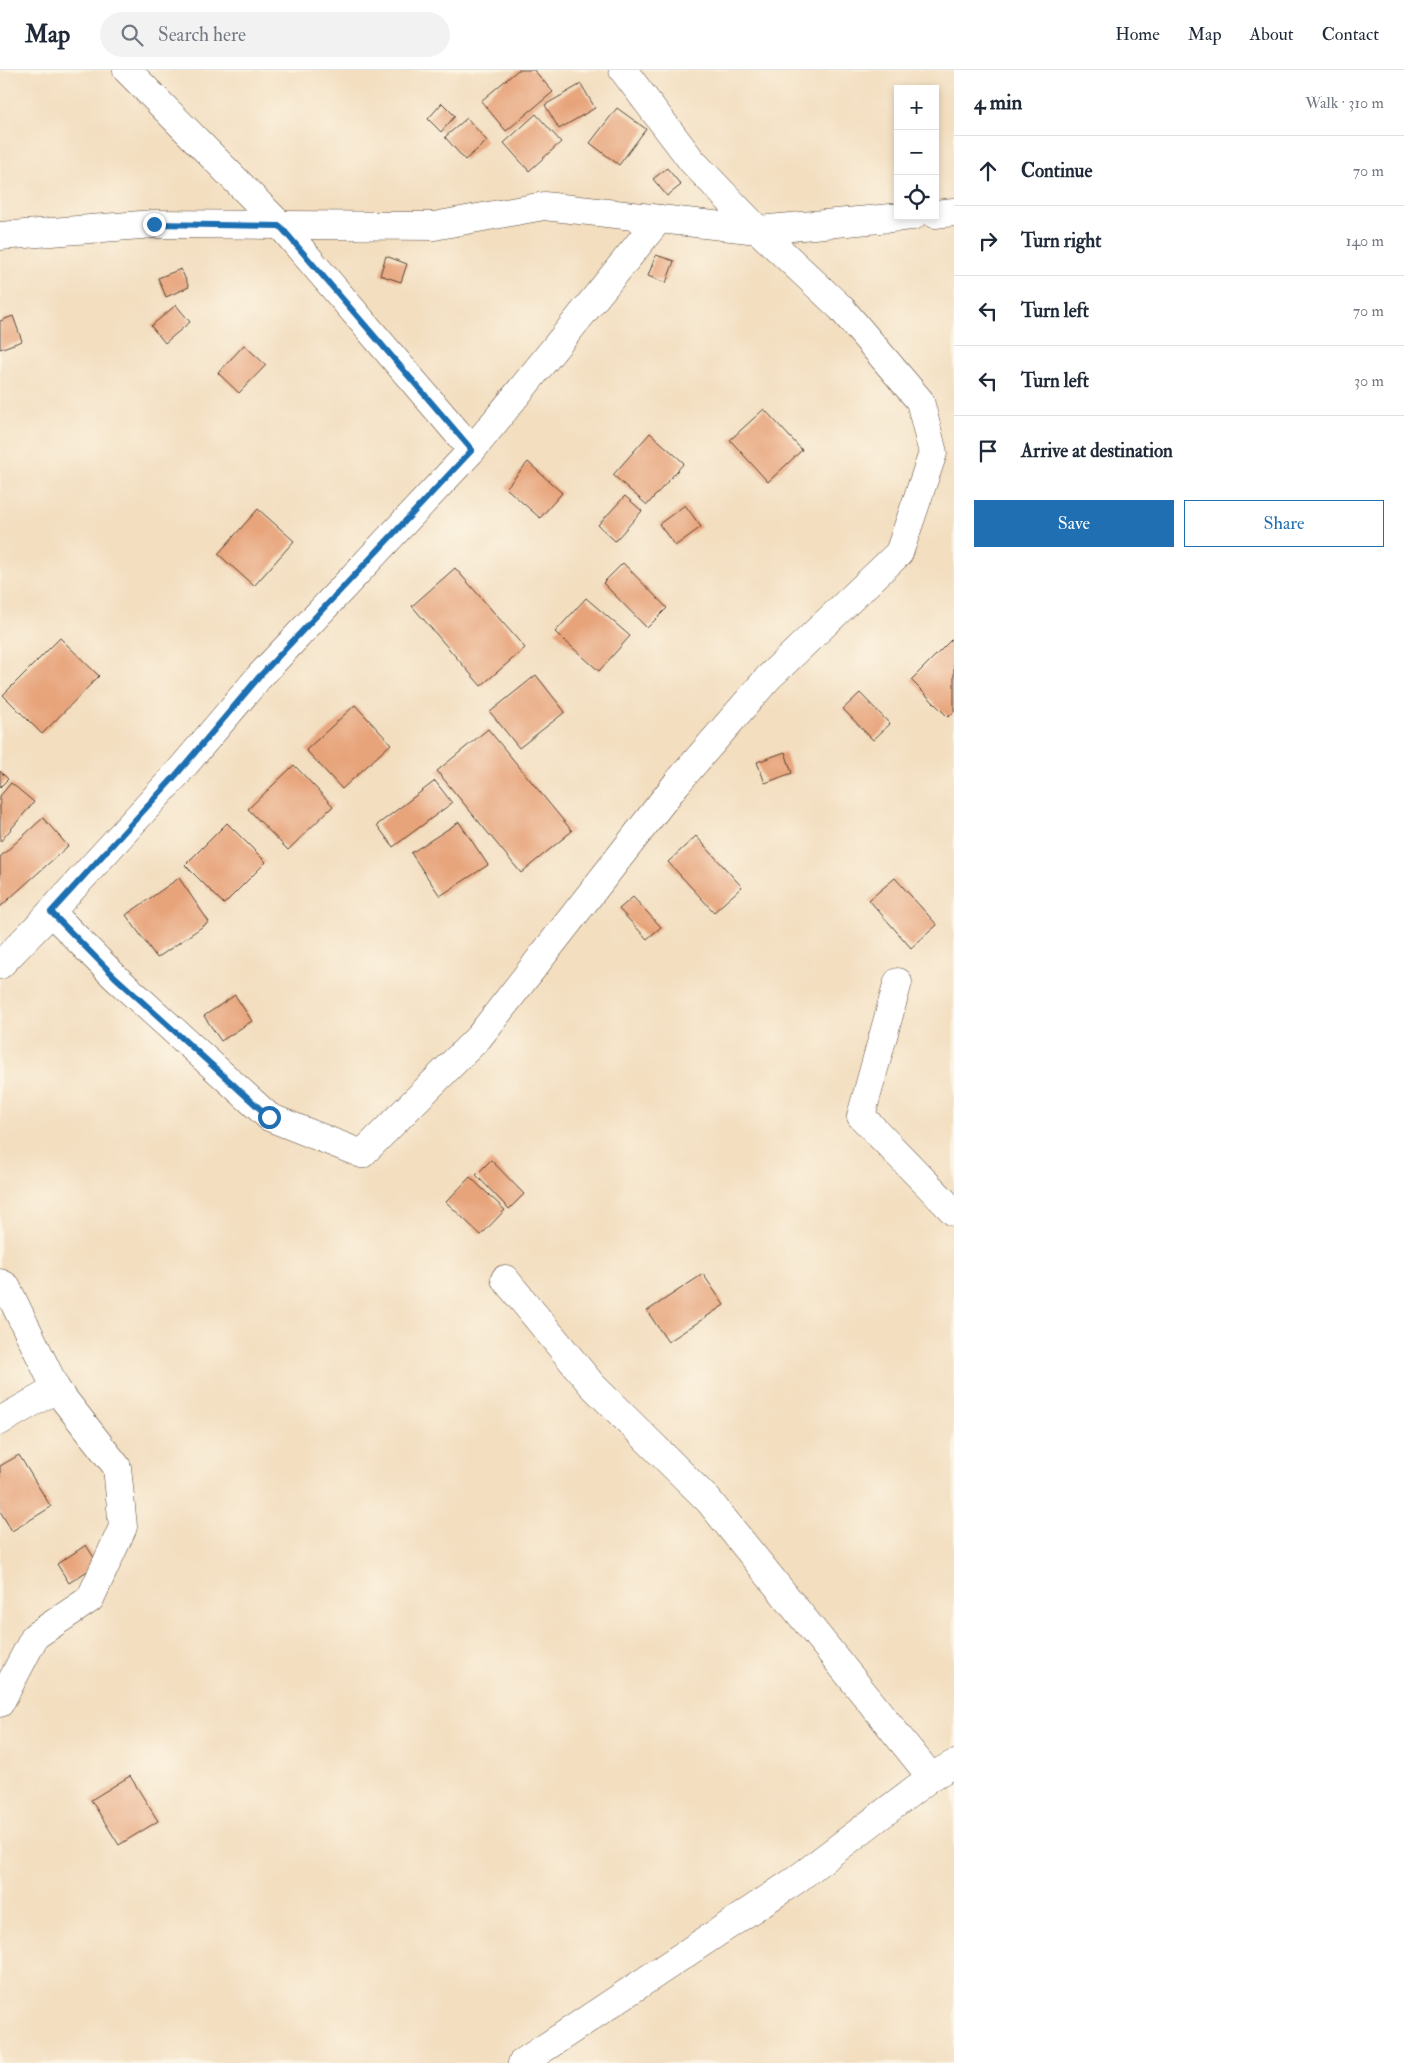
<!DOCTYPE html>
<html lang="en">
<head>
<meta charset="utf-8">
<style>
	:root { --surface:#fff; --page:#f2f2f3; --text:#1f2937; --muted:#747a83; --line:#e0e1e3; --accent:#1f6fb2 }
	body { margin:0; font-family:"IM FELL Double Pica",serif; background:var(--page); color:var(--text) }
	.controls { position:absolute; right:15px; top:15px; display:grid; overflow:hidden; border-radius:0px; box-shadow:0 2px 8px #0003 }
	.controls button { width:45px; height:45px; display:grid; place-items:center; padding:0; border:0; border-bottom:1px solid var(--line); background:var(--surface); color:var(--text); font:25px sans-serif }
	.stop { position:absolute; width:15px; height:15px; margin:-11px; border:4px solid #1f6fb2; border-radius:50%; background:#fff }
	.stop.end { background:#1f6fb2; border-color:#fff; box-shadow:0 1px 5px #0008 }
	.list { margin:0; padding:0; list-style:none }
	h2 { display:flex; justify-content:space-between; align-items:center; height:65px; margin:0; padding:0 20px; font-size:21px }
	h2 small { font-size:16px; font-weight:400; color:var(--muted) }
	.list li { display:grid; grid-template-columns:32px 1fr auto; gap:15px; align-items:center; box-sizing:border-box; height:70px; padding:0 20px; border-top:1px solid var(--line) }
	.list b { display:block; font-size:19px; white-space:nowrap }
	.list em { font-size:16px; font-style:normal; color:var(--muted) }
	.actions { display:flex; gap:10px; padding:15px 20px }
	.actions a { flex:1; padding:11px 0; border:1px solid var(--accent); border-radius:0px; text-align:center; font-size:18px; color:var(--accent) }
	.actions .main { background:var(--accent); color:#fff }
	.icon { flex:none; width:28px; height:28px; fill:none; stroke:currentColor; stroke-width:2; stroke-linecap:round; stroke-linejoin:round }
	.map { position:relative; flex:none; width:954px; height:1993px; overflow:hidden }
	header { display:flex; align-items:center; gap:30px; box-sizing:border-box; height:70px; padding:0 25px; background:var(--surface); border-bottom:1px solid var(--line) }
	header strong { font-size:24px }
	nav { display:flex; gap:28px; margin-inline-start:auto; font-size:18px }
	.search { width:350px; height:45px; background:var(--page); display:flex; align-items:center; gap:12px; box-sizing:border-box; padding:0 18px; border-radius:28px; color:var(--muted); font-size:19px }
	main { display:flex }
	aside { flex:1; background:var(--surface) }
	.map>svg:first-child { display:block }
	.building { fill:#e7a379 }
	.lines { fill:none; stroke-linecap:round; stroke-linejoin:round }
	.street-casing { stroke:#574536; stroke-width:29 }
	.street { stroke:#fff; stroke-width:28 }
	.route { stroke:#1f6fb2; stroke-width:6 }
</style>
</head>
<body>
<header>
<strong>Map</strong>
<div class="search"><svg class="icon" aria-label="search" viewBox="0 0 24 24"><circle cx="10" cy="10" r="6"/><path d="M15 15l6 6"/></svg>Search here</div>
<nav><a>Home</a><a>Map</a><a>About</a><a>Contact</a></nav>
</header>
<main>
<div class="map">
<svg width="954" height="1993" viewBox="0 0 954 1993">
	<rect width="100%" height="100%" fill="#fcf5e5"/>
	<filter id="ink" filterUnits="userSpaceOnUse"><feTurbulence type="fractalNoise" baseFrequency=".02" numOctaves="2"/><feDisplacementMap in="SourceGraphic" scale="10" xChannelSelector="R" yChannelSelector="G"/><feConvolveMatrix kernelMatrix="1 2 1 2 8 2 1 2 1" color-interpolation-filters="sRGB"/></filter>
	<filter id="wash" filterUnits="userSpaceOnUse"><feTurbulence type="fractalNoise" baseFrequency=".0096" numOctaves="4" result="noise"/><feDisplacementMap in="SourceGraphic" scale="20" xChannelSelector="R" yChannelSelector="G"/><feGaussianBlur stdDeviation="1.12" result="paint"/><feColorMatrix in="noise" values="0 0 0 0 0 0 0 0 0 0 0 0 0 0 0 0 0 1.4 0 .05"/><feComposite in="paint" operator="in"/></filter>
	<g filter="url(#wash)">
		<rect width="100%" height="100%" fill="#f3dec0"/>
		<g id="blocks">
			<g class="building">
				<path d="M518,0H534L553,22L506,61L481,31Z"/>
				<path d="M581,14L595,38L559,59L545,35Z"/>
				<path d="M442,33L455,46L441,62L428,49Z"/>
				<path d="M617,38L646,59L619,95L590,73Z"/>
				<path d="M536,44L561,72L529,101L504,73Z"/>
				<path d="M467,48L487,71L465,90L445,67Z"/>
				<path d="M667,98L681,115L667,126L653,109Z"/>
				<path d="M656,185L674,191L666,213L648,206Z"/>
				<path d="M386,186L407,194L401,212L380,205Z"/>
				<path d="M181,199L189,217L166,227L158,208Z"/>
				<path d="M176,235L190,252L165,273L151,256Z"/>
				<path d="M13,246L22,271L0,279V251Z"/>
				<path d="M244,275L266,295L239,323L218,303Z"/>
				<path d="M764,339L802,380L768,412L730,370Z"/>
				<path d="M650,363L684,393L647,435L613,405Z"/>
				<path d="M528,392L562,423L540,448L506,418Z"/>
				<path d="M625,426L642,441L615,471L598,455Z"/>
				<path d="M685,435L701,457L675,476L659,454Z"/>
				<path d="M258,439L294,471L254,516L218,484Z"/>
				<path d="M623,493L667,538L647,558L603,513Z"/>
				<path d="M455,498L525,578L481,616L412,536Z"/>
				<path d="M586,528L630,566L599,601L555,562Z"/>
				<path d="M954,567V642L948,647L911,610Z"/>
				<path d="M60,568L99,606L42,664L3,625Z"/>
				<path d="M536,605L565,642L519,678L490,642Z"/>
				<path d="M860,623L890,654L873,670L843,639Z"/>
				<path d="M355,635L391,674L342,719L306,680Z"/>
				<path d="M488,659L572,761L521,803L437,701Z"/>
				<path d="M785,682L792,703L765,713L757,692Z"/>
				<path d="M294,695L333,736L288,780L248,739Z"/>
				<path d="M0,701L8,709L0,717Z"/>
				<path d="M435,711L452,733L393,777L377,755Z"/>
				<path d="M11,713L34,732L0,772V726Z"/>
				<path d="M43,748L68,776L0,837V787Z"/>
				<path d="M459,752L488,795L440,826L411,783Z"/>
				<path d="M227,753L266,792L224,834L185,795Z"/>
				<path d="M696,766L742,817L714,842L668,792Z"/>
				<path d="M179,808L209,852L157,888L126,845Z"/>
				<path d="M895,808L937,855L911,878L869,830Z"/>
				<path d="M633,827L661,857L647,869L619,839Z"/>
				<path d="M235,925L252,951L221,971L204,946Z"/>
				<path d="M491,1090L524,1124L509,1139L476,1105Z"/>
				<path d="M470,1107L505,1140L481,1165L446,1132Z"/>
				<path d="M703,1204L724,1235L668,1272L647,1241Z"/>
				<path d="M19,1385L51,1437L12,1461L0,1441V1396Z"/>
				<path d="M86,1475L98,1494L69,1513L57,1494Z"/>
				<path d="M130,1706L158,1751L119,1775L91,1730Z"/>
			</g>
		</g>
	</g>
	<g filter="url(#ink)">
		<use href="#blocks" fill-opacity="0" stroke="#574536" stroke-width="1"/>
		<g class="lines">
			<g class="street-casing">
				<g id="street">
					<path d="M127,0L281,156L472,380"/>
					<path d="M935,144L954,142"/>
					<path d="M0,166L154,154L434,156L544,136L758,160L913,146"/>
					<path d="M51,842L115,907L269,1047L362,1084L479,967L677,713L768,608L899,483L933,383L920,331L841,238L758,160L692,91L623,0"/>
					<path d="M0,895L39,855L176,705L259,607L472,380L659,149"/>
					<path d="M898,912L861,1046L954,1142"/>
					<path d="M505,1209L592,1315L709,1431L931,1707"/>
					<path d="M0,1213L6,1216L56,1319L117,1397L123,1457L90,1529L35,1566L0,1633"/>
					<path d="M0,1351L56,1319"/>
					<path d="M522,1993L796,1810L931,1707L954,1694"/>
				</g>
			</g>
			<use href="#street" class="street"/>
		</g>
	</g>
	<g class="lines" filter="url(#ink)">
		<path class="route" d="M154,154L280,156L472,380L259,607L176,705L51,842L115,907L269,1047"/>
	</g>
</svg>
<div class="controls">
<button>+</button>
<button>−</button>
<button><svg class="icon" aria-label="locate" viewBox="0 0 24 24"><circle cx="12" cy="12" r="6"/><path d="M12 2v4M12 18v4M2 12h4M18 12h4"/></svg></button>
</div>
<div class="stop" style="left:269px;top:1047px"></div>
<div class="stop end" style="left:154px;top:154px"></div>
</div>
<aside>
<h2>4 min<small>Walk · 310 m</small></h2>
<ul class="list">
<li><svg class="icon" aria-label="ahead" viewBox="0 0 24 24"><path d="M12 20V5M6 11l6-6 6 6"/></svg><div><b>Continue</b></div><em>70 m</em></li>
<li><svg class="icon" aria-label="right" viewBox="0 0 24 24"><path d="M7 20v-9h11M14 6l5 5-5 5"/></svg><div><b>Turn right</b></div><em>140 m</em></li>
<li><svg class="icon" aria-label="left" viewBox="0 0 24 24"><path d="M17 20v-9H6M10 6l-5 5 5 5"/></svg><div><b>Turn left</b></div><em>70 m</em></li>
<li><svg class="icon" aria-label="left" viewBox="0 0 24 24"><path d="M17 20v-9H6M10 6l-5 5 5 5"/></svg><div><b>Turn left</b></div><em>30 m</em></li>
<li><svg class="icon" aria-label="arrive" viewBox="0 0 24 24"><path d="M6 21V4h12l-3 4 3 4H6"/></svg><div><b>Arrive at destination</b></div></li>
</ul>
<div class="actions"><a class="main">Save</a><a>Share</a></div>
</aside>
</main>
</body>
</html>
